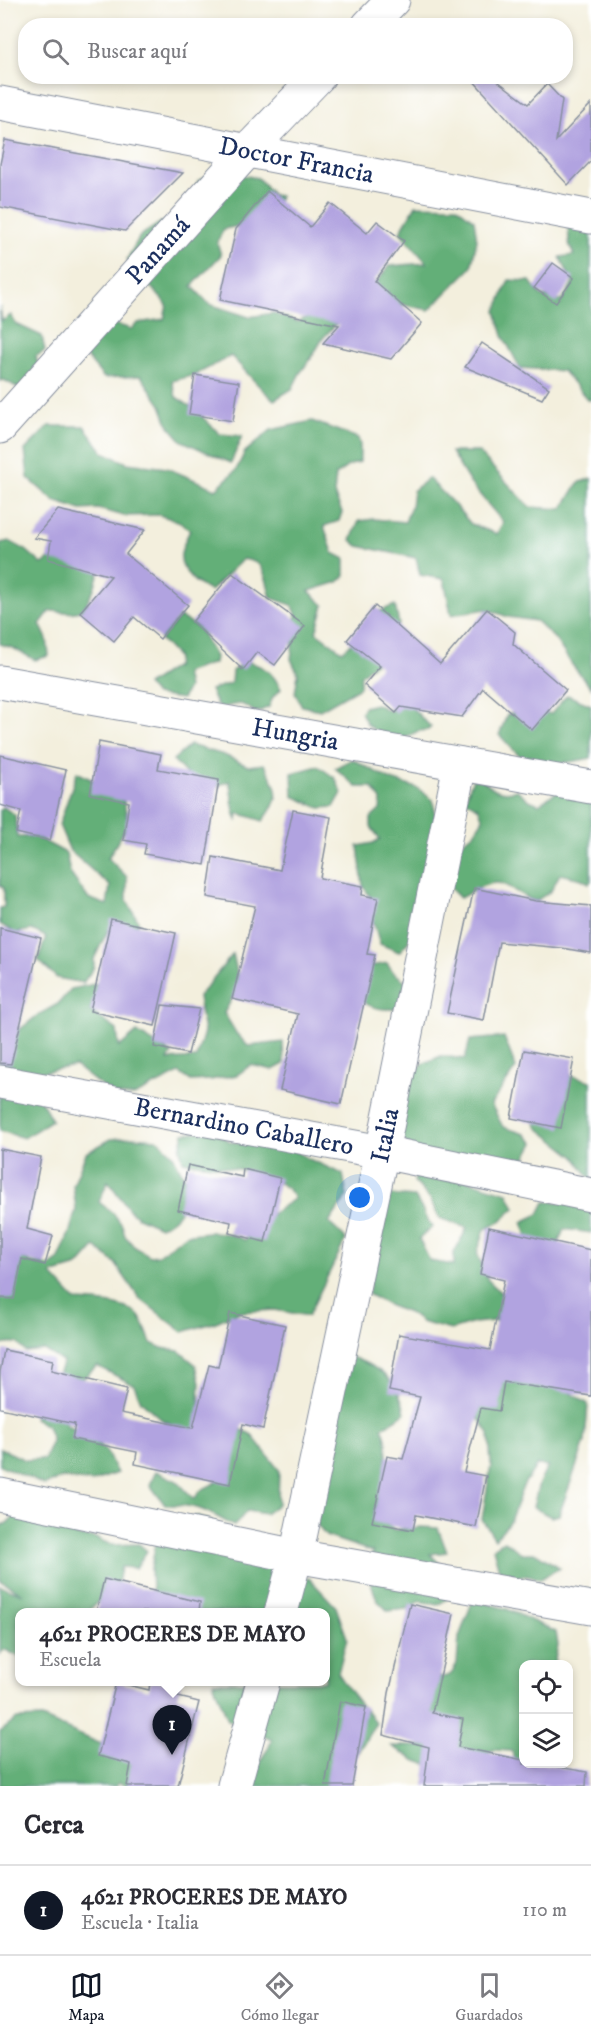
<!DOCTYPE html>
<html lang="es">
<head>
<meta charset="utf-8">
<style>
	:root { --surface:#fff; --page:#f2f2f3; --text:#2b2b33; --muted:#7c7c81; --line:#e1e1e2; --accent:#111827 }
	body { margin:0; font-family:"IM FELL DW Pica",serif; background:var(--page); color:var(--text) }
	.controls { position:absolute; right:18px; bottom:18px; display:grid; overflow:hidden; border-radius:12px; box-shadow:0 3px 9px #0003 }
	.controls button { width:54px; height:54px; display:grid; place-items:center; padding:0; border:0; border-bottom:2px solid var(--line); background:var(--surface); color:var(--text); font:30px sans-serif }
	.you { position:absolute; left:360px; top:1198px; width:21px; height:21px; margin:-15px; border:4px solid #fff; border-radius:50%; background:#1a73e8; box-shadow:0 0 0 9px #1a73e833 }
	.badge { display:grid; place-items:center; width:39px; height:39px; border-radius:50%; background:var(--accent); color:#fff; font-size:20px; font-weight:700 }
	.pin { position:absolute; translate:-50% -50px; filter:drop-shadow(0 2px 3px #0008) }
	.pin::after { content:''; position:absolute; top:32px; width:21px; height:18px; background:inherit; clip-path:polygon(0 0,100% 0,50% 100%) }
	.popup { position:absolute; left:15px; top:1608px; width:315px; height:78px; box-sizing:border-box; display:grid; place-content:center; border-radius:12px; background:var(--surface); filter:drop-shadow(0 2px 4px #0005); font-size:20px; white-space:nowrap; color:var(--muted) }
	.popup b { font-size:22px; color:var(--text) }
	.popup::after { content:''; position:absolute; left:50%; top:100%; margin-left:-12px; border:12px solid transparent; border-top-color:var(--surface) }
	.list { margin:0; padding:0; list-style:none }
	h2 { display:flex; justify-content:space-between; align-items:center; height:78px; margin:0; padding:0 24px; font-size:26px }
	h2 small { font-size:20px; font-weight:400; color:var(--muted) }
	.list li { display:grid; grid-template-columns:39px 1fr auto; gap:18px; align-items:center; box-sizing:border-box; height:90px; padding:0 24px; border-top:2px solid var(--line) }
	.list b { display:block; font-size:22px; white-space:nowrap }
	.list p { margin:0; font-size:20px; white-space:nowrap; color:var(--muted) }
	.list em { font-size:20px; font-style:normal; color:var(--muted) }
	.icon { flex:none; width:33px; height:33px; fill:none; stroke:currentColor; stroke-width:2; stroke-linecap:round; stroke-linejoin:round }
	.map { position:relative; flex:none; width:591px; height:1786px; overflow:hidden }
	.search { position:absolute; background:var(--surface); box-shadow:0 3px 9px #0003; left:18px; right:18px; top:18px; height:66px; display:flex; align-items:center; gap:15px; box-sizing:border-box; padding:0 21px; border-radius:24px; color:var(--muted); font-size:22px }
	.sheet { height:168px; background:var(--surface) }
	nav { display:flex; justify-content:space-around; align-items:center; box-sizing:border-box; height:84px; border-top:2px solid var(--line); background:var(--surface); font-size:16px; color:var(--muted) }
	nav a { display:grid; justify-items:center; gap:3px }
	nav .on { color:var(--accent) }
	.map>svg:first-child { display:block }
	.forest { fill:#63af78; stroke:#3f6f6b; stroke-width:1.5 }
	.building { fill:#b1a3e0 }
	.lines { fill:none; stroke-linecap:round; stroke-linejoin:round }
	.minor-casing { stroke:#878f9e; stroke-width:35 }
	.minor { stroke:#fff; stroke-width:33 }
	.labels { text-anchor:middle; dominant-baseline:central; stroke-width:6; stroke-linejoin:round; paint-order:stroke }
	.street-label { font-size:26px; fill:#1b2f5e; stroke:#fff }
</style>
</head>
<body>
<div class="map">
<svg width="591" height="1786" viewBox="0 0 591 1786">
	<rect width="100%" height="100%" fill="#fff"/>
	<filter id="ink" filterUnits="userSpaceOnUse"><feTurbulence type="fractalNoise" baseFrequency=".0167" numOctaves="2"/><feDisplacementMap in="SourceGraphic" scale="12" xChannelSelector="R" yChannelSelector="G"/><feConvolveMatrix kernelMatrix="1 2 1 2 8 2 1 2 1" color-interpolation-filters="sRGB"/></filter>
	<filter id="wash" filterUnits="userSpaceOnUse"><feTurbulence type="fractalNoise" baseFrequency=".008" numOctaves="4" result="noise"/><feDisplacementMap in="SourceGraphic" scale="24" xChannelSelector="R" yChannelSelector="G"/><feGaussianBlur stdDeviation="1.35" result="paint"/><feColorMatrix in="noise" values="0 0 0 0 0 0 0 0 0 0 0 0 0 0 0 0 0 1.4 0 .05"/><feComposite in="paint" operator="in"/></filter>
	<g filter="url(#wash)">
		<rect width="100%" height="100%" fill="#f3efdd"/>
		<g class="forest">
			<path d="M228,166L241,175L258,178L273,195L280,196L275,209L243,225L224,229L217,242L221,255L192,286L209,304L249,317L273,313L298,322L376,283L389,266L427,263L400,232L416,205L456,206L474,220L477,240L471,268L429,310L399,304L342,318L323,338L312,357L300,373L292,389L274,400C258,387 246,371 231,356L195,375L172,381L176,397L193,408L220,434L242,436L231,463L182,441L169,426L161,405L141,376L104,378L84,354L90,329L115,324L131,329L138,323L164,319L167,305L153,289L139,279L127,259L140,236L161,222L193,228L189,206L198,181Z"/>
			<path d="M591,216V400H588L563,371L520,368L503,336L496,311L509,280L530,281L541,296L562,301L573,283L560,257L574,255L569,244L568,221Z"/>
			<path d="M0,306L2,321L11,315L16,324L42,336L45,351L36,356L40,374L22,390L4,380L0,381Z"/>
			<path d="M312,421L358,438L360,445V462L348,466L336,475L334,494L342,512L339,521L324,526L333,553L345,559V576L338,582L309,591L324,605L316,632L342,651L357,639L370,615L395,605L399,624L382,651V657L361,675L360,687L320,710L302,706L295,693L298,674L291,659L296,613L292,605L271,598C268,588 266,571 258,564C254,561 248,560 243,559L210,591C197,585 179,571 181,554C182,546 187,537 190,530L178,521L159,515L124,516L98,509L81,510L54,501L28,478L25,450L49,426H84L103,452L127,463L167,468L216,489L236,470L245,452L271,430Z"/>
			<path d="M451,452H478L530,507L562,509L578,483L591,478V688L573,666L555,639L536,621L508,617L487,609L451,615L444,579L420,575L416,558L358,546L351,540L359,521L374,519L405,522L411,506L413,491L428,478L452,502L471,524L497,534L503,522L470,483Z"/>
			<path d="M9,541L26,550L42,564L52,557L99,572L94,589L83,610C69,615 64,611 50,611L40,624L47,639L49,656L35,660L13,648L0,644V543Z"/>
			<path d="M180,617L199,628L215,657L214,663L185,673L188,688L182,699L155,695L147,685L176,666L177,657L160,639Z"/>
			<path d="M246,661C265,667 272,671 281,689L273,697L269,707L256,713C241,701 238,703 221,708L216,704L210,690L231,683L232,671Z"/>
			<path d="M567,695L591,705V758C572,762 542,768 524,759C515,754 507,742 499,735L507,715L531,709L551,714Z"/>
			<path d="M376,704L389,711L396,708L411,707L431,727L428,730L418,731L401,740L384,738L367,724L361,712L364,707Z"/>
			<path d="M190,745L224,755L248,766L264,764C279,791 283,795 263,821L238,813L237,820C231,806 233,796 229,781L208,790L195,783L173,760Z"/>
			<path d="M352,759L391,780L417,788L433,800L438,827L416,933L399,952L380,944L373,921V901L363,886L358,846L373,843L380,839L371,827V818L380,810L381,800L372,787H357L335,768Z"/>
			<path d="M318,766L335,778L342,793L334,807L320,808L293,796L292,773Z"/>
			<path d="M77,772L104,786L124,802L128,824L108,858L127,877V900L139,923L127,931L108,930L94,959V967L83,983L57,978L38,960L46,937L32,930L15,933L0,924V908L4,907V888L0,885V810L3,807L15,815L17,837H36L66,853L70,873L88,898L107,905L110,886L70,851L59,825Z"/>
			<path d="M475,773C489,785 496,796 517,790L529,800L539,804L558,791L591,799V881L589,883L582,879L560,874L551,891L536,901C524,898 516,891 505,885C491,878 472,892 460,898L445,883L447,853L474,833L483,819L478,807L465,800Z"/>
			<path d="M233,954C240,984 240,986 224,1013L236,1033L248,1046L283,1042L284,1064L273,1070L251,1065L237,1075L210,1080L191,1081L179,1073L134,1096L113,1095L75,1066L31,1074L41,1101L52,1120L24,1138L0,1131V1033L19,1030L38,1015L58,1004L71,989L99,983L90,1011L117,1030L119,1047L137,1032L172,1054L168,1060L196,1058L204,1032L198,997Z"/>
			<path d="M387,963L394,973L407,982L398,1008C384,1011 373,1009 361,1001L371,966Z"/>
			<path d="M504,1037L516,1068L491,1104L503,1127L525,1134L534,1143L517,1173L416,1152L381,1120L422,1064L441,1056L465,1059L470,1040Z"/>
			<path d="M556,1071L591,1081V1180L575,1157L538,1128L531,1117Z"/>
			<path d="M212,1131L231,1142L289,1147L309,1159L343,1174L347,1196L329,1223L346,1239L308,1316L275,1310L239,1312L216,1322L183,1332L139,1298L115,1263L95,1247L78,1266L51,1274L76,1301C95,1302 119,1302 136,1313C144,1319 147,1334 151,1343L162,1348L179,1351L196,1365L200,1383L198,1418L220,1419L251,1434L279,1470L278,1504L265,1514L247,1511L234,1526C206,1511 198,1504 165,1505L150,1485L156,1471L177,1481L194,1499L201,1490L217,1482V1466L195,1435L161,1419L141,1401L134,1385L97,1366L71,1389L66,1425L76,1429L105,1449L117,1473L92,1482L63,1478L44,1485L0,1465V1448L25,1460L44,1459L52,1441L47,1426L34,1418L42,1399L54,1384L63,1362L44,1350L26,1352L17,1343L0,1345V1205L13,1251L30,1263L49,1266L59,1259L70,1231L76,1209L73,1185L86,1153L111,1139L132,1137L157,1139L172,1153L188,1185C183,1207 182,1217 160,1227L138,1217L131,1212L108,1181L99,1202L114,1214L122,1225L125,1236L135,1247L150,1256L158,1255L187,1234C196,1234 203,1232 211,1232C224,1232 234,1235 245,1240L251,1232L266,1222L273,1213L294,1199C281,1167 213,1167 183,1161L180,1149L184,1133Z"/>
			<path d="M421,1166L508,1193L515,1208L498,1223L485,1229L477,1253L488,1280L505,1297L495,1321L474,1323L451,1330L421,1322L409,1313L390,1306L368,1294L388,1195L415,1197L432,1227L419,1239L430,1261L454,1265V1253L467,1228L439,1218L430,1199L414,1181Z"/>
			<path d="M545,1202H576L591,1211V1233L564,1229L554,1254L531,1247L522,1222L539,1214Z"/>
			<path d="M338,1352C370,1363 399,1375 405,1413L382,1428C395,1448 379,1492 374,1515L395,1530L421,1527L438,1528L447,1552L430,1554L446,1570L458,1591L438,1605L420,1601L406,1609L388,1611L377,1600L366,1569L373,1552L326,1536L303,1508Z"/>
			<path d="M504,1366L570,1392L588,1404L585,1442L559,1515L551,1517L533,1507L539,1483L548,1466L537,1465L524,1484L510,1521L495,1539L482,1519L491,1465L489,1434L475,1413Z"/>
			<path d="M19,1511L48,1519L64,1531L81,1537H93L112,1545L139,1544L147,1551L136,1568L121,1567L118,1583L87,1612H19V1657L4,1649L0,1654V1586L23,1594L0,1580V1526L7,1523Z"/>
			<path d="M198,1516L250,1538L280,1587L309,1578L336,1607L347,1638L338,1673L350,1691L376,1723L337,1786H248L272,1740L228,1720L213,1682H325V1612H153L151,1568L159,1527Z"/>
			<path d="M504,1541L522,1553H536L560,1568L540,1579L528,1575L515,1577L499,1570L493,1548Z"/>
			<path d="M473,1600L507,1609L556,1632L558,1645L554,1664H524V1764H535V1766L515,1765L512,1751L493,1750L473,1760L436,1768L414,1760L392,1746H427L428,1715L440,1677L448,1676L452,1673L457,1663L459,1637Z"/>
			<path d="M42,1718L158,1769L132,1786L117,1783L116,1786H0V1732L17,1719Z"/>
		</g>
		<g id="blocks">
			<g class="building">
				<path d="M473,76H491L528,104L547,84L562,100L556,141L591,104V161L568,185L471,78Z"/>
				<path d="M5,140L183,173L125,231L0,207V164Z"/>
				<path d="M267,191L310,227L330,203L367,233L377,221L404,241L374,281L422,323L391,359L323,343L339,325L220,300L236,229Z"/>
				<path d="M553,263L574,278L556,303L534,288Z"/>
				<path d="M482,343L549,388L542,399L465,367Z"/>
				<path d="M195,375L239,382L233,421L189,414Z"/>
				<path d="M58,510L145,530L126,554L188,605L160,639L134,617L114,641L80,612L111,576L48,559L51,541L34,538Z"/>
				<path d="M232,573L305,626L275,665L257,652L243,670L192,622Z"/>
				<path d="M375,606L440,664L487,609L515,632L513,644L566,690L532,730L483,688L462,717L401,707L396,713L364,685L380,666L347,640Z"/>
				<path d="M99,742L161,754L158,769L219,780L205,865L144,854L146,844L123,840L129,802L90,794Z"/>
				<path d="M0,755L66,770L50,841L16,833L21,811L0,805Z"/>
				<path d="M293,810L331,817L320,878L363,886L362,895L378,898L367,954L375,955L341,1104L280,1090L298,1014L232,999L255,906L207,897L213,857L280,870Z"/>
				<path d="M474,888L536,901L591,906V953L562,948L499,942L484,1020L447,1013Z"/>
				<path d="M111,919L176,933L155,1026L90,1011Z"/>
				<path d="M0,928L41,938L11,1064L0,1063Z"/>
				<path d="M162,1005L199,1009L188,1054L154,1047Z"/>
				<path d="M524,1050L574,1059L561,1128L511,1118Z"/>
				<path d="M0,1149L41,1157L27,1229L53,1236L45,1265L22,1259L14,1299L0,1298Z"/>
				<path d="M188,1165L242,1177L243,1169L280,1178L265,1242L229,1233L231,1222L178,1210Z"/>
				<path d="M489,1227L591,1250V1396L504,1382L499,1411L481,1408L464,1472L486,1476L476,1527L416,1515L413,1530L372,1522L387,1456L403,1459L420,1397L389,1391L399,1334L490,1350L504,1280L480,1274Z"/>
				<path d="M230,1313L285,1325L263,1429L243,1424L230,1484L135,1464L137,1452L72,1439L75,1424L0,1408V1372L4,1350L53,1360L51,1371L127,1389L121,1413L193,1428L209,1365L218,1367Z"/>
				<path d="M104,1579L200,1602L199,1612H96Z"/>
				<path d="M410,1604L454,1614L432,1713L463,1719L458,1747L524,1760V1764H542L587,1772L586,1786H424L429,1747L383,1735L389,1693Z"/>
				<path d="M116,1682L149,1690L150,1682H181L178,1697L199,1702L178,1786H127L131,1764L98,1756Z"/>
				<path d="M340,1701L366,1707L352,1786H325Z"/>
			</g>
		</g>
	</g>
	<g filter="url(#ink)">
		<use href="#blocks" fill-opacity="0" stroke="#878f9e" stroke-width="1.5"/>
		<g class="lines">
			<g class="minor-casing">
				<g id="minor">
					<path d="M368,26L393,0"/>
					<path id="s1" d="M0,103L591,217"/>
					<path id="s2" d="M0,427L249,149L319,76"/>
					<path id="s3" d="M0,682L591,787"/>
					<path id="s4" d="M0,1082L382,1152L591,1195"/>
					<path d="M0,1495L296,1556L591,1608"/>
					<path id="s5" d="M281,1612L296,1556L382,1152L460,764"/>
					<path d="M234,1786L263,1682"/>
				</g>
			</g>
			<use href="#minor" class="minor"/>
		</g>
	</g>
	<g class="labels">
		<g class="street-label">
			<text stroke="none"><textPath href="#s1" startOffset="302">Doctor Francia</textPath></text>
			<text stroke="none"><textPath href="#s2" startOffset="237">Panamá</textPath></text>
			<text stroke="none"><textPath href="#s3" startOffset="300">Hungria</textPath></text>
			<text stroke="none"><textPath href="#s4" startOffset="248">Bernardino Caballero</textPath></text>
			<text stroke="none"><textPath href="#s5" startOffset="488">Italia</textPath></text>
		</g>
	</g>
</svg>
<div class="controls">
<button><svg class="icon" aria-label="locate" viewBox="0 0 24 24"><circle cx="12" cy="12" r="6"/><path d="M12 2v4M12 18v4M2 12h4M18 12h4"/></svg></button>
<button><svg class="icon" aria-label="layers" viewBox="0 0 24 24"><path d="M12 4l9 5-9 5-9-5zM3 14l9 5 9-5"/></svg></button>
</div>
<div class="you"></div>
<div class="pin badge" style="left:172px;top:1755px">1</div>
<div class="popup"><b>4621 PROCERES DE MAYO</b>Escuela</div>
<div class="search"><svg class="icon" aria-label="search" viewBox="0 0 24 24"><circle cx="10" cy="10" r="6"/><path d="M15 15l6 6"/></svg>Buscar aquí</div>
</div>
<section class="sheet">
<h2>Cerca<small></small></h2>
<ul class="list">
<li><span class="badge">1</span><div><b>4621 PROCERES DE MAYO</b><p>Escuela · Italia</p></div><em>110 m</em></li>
</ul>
</section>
<nav>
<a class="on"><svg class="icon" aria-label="map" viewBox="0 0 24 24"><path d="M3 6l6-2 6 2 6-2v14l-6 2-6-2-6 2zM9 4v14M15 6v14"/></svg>Mapa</a>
<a><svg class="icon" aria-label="directions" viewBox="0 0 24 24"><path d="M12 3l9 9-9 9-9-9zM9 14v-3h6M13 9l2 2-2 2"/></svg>Cómo llegar</a>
<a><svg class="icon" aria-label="saved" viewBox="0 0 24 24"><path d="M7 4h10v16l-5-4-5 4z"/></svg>Guardados</a>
</nav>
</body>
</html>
